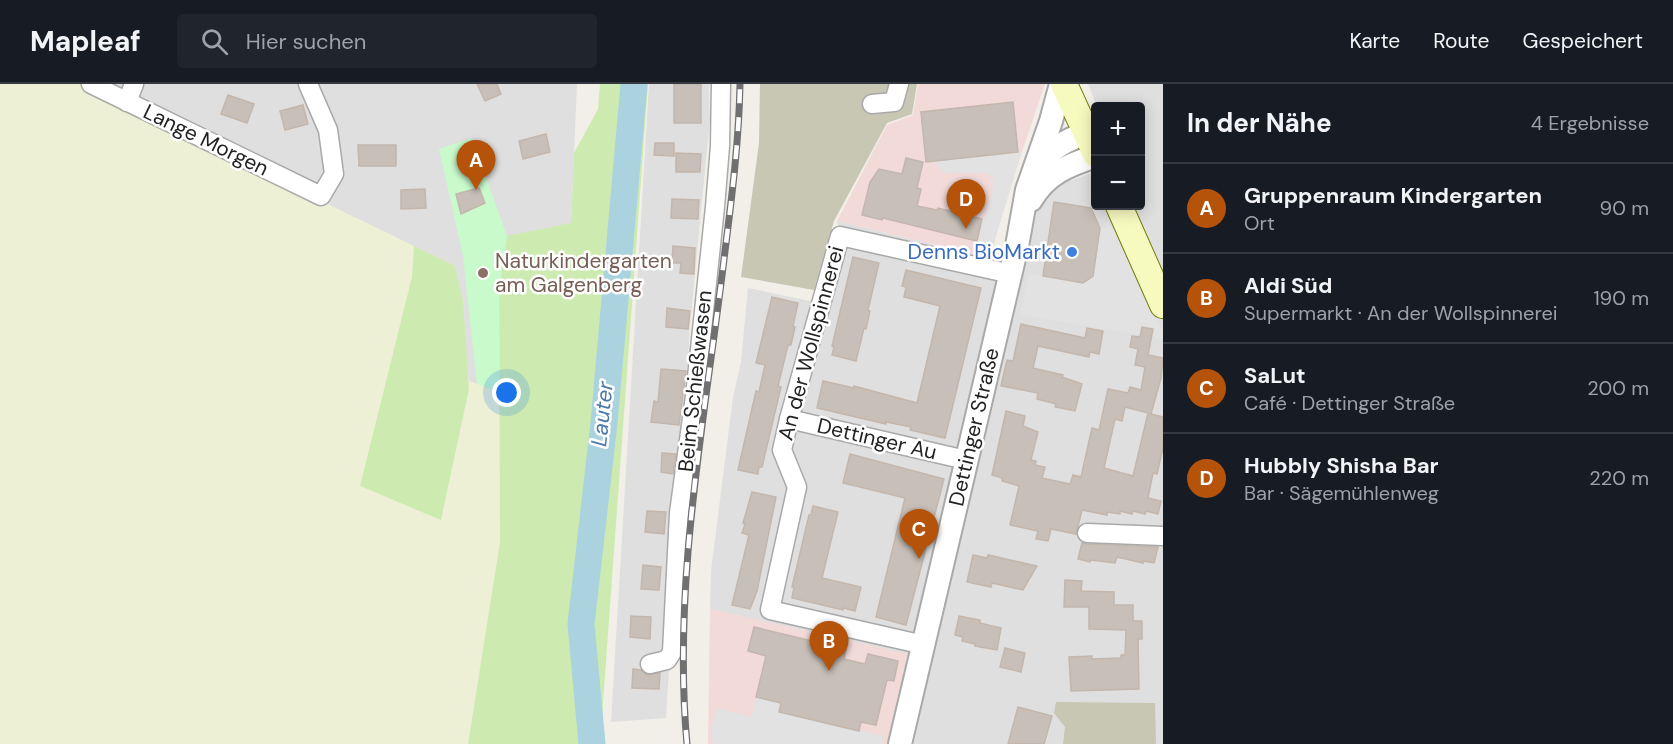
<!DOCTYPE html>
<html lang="de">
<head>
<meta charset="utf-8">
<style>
	:root { --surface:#171b24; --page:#20242c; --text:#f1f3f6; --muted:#9ea1a6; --line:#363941; --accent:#b45309 }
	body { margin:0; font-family:"DM Sans",sans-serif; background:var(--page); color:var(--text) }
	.controls { position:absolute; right:18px; top:18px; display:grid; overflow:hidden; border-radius:6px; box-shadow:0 3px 15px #0003 }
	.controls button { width:54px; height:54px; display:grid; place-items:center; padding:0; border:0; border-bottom:2px solid var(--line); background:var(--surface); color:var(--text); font:30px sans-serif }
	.you { position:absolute; left:507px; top:309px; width:21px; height:21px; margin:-15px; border:4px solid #fff; border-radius:50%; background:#1a73e8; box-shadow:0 0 0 9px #1a73e833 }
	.badge { display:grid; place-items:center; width:39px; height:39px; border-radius:50%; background:var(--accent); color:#fff; font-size:20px; font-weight:700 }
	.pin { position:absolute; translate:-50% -50px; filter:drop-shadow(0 2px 3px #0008) }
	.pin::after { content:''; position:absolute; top:32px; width:21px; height:18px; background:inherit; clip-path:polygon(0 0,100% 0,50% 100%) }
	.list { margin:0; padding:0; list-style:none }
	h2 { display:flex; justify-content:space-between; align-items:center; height:78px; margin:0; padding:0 24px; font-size:26px }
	h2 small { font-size:20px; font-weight:400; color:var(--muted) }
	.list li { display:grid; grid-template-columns:39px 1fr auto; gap:18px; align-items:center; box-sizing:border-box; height:90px; padding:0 24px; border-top:2px solid var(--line) }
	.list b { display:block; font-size:22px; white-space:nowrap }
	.list p { margin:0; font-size:20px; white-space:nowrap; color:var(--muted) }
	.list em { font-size:20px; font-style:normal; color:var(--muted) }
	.icon { flex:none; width:33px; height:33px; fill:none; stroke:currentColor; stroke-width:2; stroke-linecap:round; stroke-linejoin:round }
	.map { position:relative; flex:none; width:1163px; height:660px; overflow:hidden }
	header { display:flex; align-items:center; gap:36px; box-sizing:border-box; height:84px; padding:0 30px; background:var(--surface); border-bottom:2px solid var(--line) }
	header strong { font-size:28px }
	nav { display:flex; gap:33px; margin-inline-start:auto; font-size:21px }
	.search { width:420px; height:54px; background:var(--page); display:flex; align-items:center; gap:15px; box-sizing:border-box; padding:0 21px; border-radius:6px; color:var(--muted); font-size:22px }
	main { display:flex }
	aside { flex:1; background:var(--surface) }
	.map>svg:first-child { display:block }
	.residential { fill:#e0dfdf }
	.commercial { fill:#f2dad9 }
	.construction { fill:#c7c7b4 }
	.farmland { fill:#eef0d5 }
	.grass { fill:#cdebb0 }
	.park { fill:#c8facc }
	.parking { fill:#e2e2e2 }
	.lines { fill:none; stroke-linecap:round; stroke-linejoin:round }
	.river { stroke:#aad3df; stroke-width:27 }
	.building { fill:#c7bfb8; stroke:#c4b6ab; stroke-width:1.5; fill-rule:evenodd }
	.minor-casing { stroke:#a9a9a9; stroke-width:21 }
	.tertiary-casing { stroke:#a9a9a9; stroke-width:26 }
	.secondary-casing { stroke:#707d05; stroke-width:28 }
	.minor { stroke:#fff; stroke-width:18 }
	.tertiary { stroke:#fff; stroke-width:22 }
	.secondary { stroke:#f7fabf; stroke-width:26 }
	.rail-casing { stroke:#707070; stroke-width:7 }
	.rail { stroke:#fff; stroke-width:4.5; stroke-dasharray:14; stroke-linecap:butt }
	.shop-dot { fill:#3f7fe0; stroke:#fff; stroke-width:2 }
	.education-dot { fill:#8d6e63; stroke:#fff; stroke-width:2 }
	.labels { text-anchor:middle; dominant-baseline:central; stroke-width:5; stroke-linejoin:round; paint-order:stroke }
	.street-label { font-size:21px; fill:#222; stroke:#fff }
	.shop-label { font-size:21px; fill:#366cbe; stroke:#fff; text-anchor:end }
	.education-label { font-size:21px; fill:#785e54; stroke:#fff; text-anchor:start }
	.water-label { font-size:22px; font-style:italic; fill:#4a7aab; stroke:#fff }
</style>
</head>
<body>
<header>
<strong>Mapleaf</strong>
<div class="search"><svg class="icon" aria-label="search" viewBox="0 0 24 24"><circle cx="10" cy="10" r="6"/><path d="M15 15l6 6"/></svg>Hier suchen</div>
<nav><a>Karte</a><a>Route</a><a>Gespeichert</a></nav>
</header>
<main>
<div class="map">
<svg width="1163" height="660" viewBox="0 0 1163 660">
	<rect width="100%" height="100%" fill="#f2efe9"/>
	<g class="residential">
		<path d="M80,0H577L571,139L499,205L500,309L469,297L454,182Z"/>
		<path d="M649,0H709L710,34L690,241L666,634L611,638Z"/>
		<path d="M1088,0H1163V660H914L931,576L710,525L711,487L733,313L741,278L748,204L824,220L842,162L837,137L1022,182L1037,119L1055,102L1095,88L1096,122H1140V22H1097Z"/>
	</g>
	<g class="commercial">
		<path d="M918,0H1045L1008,109L990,174L837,137L887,41L913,31Z"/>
		<path d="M710,525L908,570L888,660H708Z"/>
	</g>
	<g class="construction">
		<path d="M760,0H917L912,30L887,39L834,137L814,206L741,193L759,59Z"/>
		<path d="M1056,618L1155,619L1156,660H1063L1065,643L1054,629Z"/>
	</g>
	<path class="farmland" d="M0,0H80L414,162L412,193L441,435L469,306V297L500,309V458L468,660H0Z"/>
	<g class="grass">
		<path d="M600,0H648L600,660H468L500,458L499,203L507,152L571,139L574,69L598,25Z"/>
		<path d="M414,162L455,182L463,217L469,305L441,436L360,402L412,193Z"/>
	</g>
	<path class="park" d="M472,54L507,152L499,205L500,309L477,300L463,172L439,65Z"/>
	<g class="parking">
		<path d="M1022,68L993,161L977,157L981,137L984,135L992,111L993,94L988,89H943L935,77Z"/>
		<path d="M1111,142L1163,248V255L1020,231L1029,190L1083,199L1093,192L1100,144Z"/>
		<path d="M756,613L781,619L779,628L884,652L882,660H713L711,646L717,624L751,633Z"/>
	</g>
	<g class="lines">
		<path class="river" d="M592,660L581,540L604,339L634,0"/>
	</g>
	<g class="building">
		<path d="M477,0H497L501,10L485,17Z"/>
		<rect x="674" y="0" width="27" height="39"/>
		<path d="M228,11L254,20L247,39L221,30Z"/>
		<path d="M1013,18L1018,68L926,78L921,28Z"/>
		<path d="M303,21L308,40L285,46L280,27Z"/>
		<path d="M546,50L550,68L523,75L519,57Z"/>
		<path d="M655,59H674V72L654,71Z"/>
		<path d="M358,61H396V82H359Z"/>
		<path d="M676,69L701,70L700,88H676Z"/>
		<path d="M906,74L923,78L917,104L921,105L917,122L937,126L938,124L982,135L977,157L883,134L882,136L862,131L870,98L879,85L902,90Z"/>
		<path d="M479,104L485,119L461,130L456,110Z"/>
		<path d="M425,105L426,124L401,125V106Z"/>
		<path d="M672,115L699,116L698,135L671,134Z"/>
		<path d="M1054,118L1091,124L1100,144L1093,192L1083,199L1043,192Z"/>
		<path d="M673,162L695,164L694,190L680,189L681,179H672Z"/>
		<path d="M853,173L879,179L868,226L870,227L866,245L864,244L856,277L832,271L834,263L832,262Z"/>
		<path d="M906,186L981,204L945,354L910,346L911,343L886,338V340L817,324L823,297L854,304V302L917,319L940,222L904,213L906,203L902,202Z"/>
		<path d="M772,213L798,219L793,242L795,243L791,261H788L778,302L781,303L762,383H759L758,390L738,386L756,307L759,308L765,281L756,279Z"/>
		<path d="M667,224L690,227L688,245L666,243Z"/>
		<path d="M1021,240L1085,254L1087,244L1103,247L1099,270L1090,268L1089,273L1038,262L1033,284L1063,291L1062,293L1082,300L1075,327L1055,323L1056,320L1037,315L1038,309L1001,302L1007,276L1013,277Z"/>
		<path d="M1142,243L1153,245L1148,271L1163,274L1161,294L1151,330L1163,333V364L1157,390L1153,389L1148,414L1161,417L1158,430L1146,427L1145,430L1133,427L1132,430L1120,427V430L1107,428V431L1082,426L1076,450L1051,445L1048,457L1036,455L1038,447L1010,441L1019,402L1002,397V394L992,391L1006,327L1025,332L1023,342L1038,348L1031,376L1036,377L1035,381L1045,383L1042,394L1070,400L1073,391L1081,393L1092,344L1099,346L1108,305L1128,309L1130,303L1141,306L1145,283L1135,281L1138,265L1130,263L1132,252L1140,253ZM1125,323L1148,329L1133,392L1104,384L1115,335L1122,337Z"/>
		<path d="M661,285L686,287L679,341L651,338L654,317L658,318Z"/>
		<path d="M662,369L676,370L673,390L661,388Z"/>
		<path d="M850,370L944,395L906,541L876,533L905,414L843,399Z"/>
		<path d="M752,408L776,413L757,507L750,525L732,521L749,451L742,449L745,440L743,439Z"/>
		<path d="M813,422L838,428L822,494L861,503L855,527L844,524L843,526L792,514L794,503H792L809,431H811Z"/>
		<path d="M647,427L666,428L664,450L645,448Z"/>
		<path d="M1082,459L1087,460L1158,463L1154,479L1143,477V479L1117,473L1115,479L1091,476L1090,478L1078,475Z"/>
		<path d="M973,471L987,474L988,471L1037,482L1023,506L992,499L991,503L967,498Z"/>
		<path d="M643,481L661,483L659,506L641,505Z"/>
		<path d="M1065,496L1082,497L1081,507L1114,508V521H1133V537H1142V555H1138L1139,605L1071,607L1069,573L1092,572V575L1121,574V571H1125L1126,546L1089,545V523H1064Z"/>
		<path d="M631,532L651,533L650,555L630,553Z"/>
		<path d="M959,532L980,536V539L1001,544L997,566L975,562V560L962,557L963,553L955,551Z"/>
		<path d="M754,543L846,565L844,575L865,580L868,570L898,577L894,597L887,596L876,641L861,638L859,647L779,628L781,619L756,613L766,572L748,567Z"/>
		<path d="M1005,564L1025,569L1021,588L1000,583Z"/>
		<path d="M633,585L641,586L647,591L660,589L659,605L632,604Z"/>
		<path d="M1018,623L1052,632L1044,660H1008Z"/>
	</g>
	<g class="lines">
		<g class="minor-casing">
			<g id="minor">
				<path d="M91,0L321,112L334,90L328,46L308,0"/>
				<path d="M127,18L134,0"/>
				<path d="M872,20L894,18L899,0"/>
				<path d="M789,335L966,376"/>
				<path d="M1087,449L1163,452"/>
				<path d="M924,561L770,526L797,403L782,366L789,335L840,152L1011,190"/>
				<path d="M650,580L667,576L672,568L679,429L695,312L715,123L720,62L721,0"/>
			</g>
		</g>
		<g class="tertiary-casing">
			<g id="tertiary">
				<path d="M1038,81C1051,64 1067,56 1086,49"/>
				<path d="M1031,116C1046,90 1068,81 1096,72"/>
				<path d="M900,660L1017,162L1027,106L1051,37L1061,0"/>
			</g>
		</g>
		<g class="secondary-casing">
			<g id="secondary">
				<path d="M1064,0L1096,70"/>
				<path d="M1119,122L1163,221"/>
			</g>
		</g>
		<use href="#minor" class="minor"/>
		<use href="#tertiary" class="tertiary"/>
		<use href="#secondary" class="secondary"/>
		<g class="rail-casing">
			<path id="rail" d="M687,660C672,497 706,329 725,167C732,112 739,56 740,0"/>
		</g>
		<use href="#rail" class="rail"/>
	</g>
	<circle class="shop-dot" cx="1072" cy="168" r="6"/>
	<circle class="education-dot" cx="483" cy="189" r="6"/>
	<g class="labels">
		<g class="street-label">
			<text transform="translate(206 56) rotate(26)">Lange Morgen</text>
			<text transform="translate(811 259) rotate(-75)">An der Wollspinnerei</text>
			<text transform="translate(695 297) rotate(-84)">Beim Schießwasen</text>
			<text transform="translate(974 343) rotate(-77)">Dettinger Straße</text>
			<text transform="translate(877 355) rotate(13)">Dettinger Au</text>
		</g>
		<g class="shop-label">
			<text x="1060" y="168">Denns BioMarkt</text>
		</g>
		<g class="education-label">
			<text x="495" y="177">Naturkindergarten<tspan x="495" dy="24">am Galgenberg</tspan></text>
		</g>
		<g class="water-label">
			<text transform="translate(602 330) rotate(-84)">Lauter</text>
		</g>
	</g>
</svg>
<div class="controls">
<button>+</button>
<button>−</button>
</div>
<div class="you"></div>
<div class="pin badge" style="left:476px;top:106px">A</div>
<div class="pin badge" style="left:829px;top:587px">B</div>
<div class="pin badge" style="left:919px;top:475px">C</div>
<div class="pin badge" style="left:966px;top:145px">D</div>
</div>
<aside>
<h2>In der Nähe<small>4 Ergebnisse</small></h2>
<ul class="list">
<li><span class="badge">A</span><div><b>Gruppenraum Kindergarten</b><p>Ort</p></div><em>90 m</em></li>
<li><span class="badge">B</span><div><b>Aldi Süd</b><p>Supermarkt · An der Wollspinnerei</p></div><em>190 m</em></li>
<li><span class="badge">C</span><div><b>SaLut</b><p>Café · Dettinger Straße</p></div><em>200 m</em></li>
<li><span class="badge">D</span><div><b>Hubbly Shisha Bar</b><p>Bar · Sägemühlenweg</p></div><em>220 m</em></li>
</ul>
</aside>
</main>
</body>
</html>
